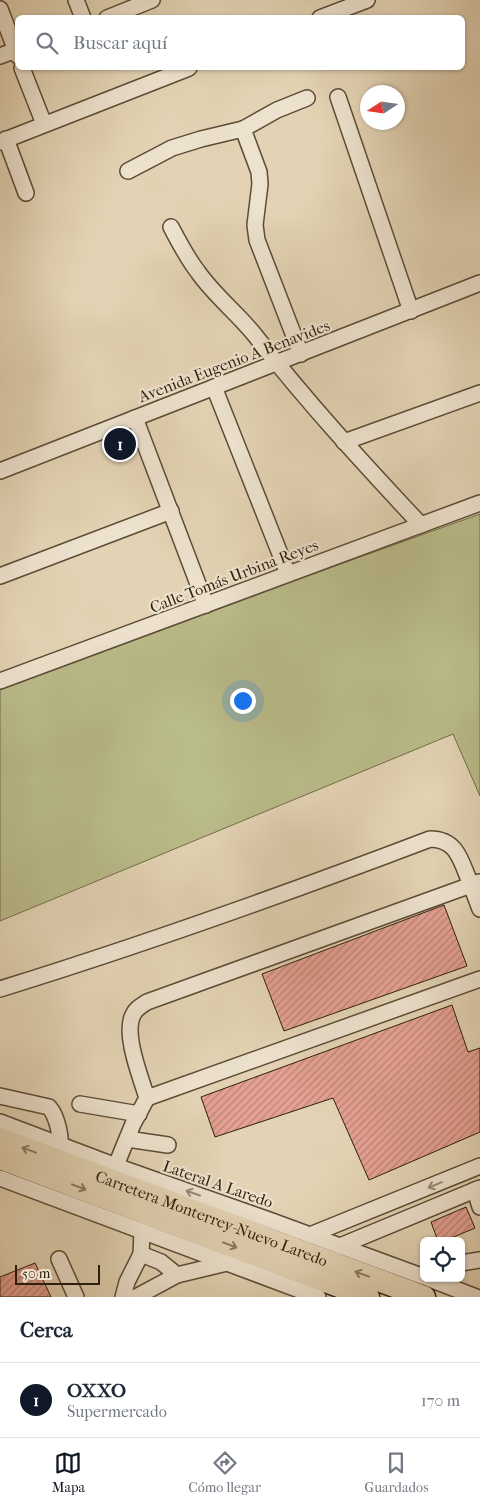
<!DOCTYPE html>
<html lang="es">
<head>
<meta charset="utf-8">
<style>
	:root { --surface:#fff; --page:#f6f6f7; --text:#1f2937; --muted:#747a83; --line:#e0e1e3; --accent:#111827 }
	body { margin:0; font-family:"IM FELL French Canon",serif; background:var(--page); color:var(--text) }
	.controls { position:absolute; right:15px; bottom:15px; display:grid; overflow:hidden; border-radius:8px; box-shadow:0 1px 4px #0004 }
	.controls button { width:45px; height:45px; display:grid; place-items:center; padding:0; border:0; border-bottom:1px solid var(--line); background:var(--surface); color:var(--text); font:25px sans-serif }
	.compass { position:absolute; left:360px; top:85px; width:45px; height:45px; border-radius:50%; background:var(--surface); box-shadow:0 1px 4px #0004; rotate:258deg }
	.scale { position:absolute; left:15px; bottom:12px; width:85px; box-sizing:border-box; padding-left:5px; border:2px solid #2f1f0c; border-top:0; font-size:14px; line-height:18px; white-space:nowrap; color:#2f1f0c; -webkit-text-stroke:4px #ede2ce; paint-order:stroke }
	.you { position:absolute; left:242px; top:700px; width:18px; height:18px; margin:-12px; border:4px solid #fff; border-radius:50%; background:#1a73e8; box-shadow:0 0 0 8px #1a73e833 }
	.badge { display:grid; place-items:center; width:32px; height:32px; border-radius:50%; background:var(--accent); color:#fff; font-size:16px; font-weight:700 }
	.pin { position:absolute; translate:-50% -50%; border:2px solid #fff; box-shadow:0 1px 5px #0006 }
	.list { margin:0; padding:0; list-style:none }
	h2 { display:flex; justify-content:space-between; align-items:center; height:65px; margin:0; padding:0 20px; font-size:21px }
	h2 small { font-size:16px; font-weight:400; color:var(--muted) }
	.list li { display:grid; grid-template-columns:32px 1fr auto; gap:15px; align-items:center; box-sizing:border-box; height:75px; padding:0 20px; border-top:1px solid var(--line) }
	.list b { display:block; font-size:19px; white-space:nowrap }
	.list p { margin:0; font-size:16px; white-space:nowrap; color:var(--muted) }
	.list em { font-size:16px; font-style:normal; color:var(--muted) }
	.icon { flex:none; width:28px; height:28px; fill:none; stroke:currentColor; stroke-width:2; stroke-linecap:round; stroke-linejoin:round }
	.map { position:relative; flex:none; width:480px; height:1297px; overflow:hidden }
	.search { position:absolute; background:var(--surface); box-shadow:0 1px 4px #0004; left:15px; right:15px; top:15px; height:55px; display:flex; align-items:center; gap:12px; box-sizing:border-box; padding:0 18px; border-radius:8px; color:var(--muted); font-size:19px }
	.sheet { height:140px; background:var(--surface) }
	nav { display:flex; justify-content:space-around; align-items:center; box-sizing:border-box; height:70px; border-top:1px solid var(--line); background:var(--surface); font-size:14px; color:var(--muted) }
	nav a { display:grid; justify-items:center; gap:2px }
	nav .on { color:var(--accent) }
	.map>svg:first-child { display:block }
	.green { fill:#b9bb89; stroke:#746d4a }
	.building { fill:url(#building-hatch); stroke:#2f1f0c }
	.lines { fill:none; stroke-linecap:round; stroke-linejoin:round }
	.minor-casing { stroke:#5c4c36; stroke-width:18 }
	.highway-casing { stroke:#2f1f0c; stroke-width:25 }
	.minor { stroke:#ede2ce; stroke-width:15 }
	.highway { stroke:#e3d3b4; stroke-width:22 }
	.oneway { stroke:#897960 }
	.oneway2 { stroke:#988a77 }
	.labels { text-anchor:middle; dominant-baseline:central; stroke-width:4.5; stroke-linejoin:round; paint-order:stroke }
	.street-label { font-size:16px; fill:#2f1f0c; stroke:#ede2ce }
</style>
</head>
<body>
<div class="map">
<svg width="480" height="1297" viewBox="0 0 480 1297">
	<defs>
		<pattern id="building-hatch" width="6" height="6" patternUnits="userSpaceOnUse" patternTransform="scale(1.25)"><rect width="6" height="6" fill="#e5a193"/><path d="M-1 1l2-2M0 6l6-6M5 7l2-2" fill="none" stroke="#ba8376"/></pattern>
	</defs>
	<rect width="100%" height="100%" fill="#e3d3b4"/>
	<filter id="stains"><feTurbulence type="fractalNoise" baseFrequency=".004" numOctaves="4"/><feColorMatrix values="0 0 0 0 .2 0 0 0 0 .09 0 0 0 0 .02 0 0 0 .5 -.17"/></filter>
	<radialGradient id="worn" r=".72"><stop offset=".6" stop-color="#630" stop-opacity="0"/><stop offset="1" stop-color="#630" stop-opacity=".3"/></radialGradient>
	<path class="green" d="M480,514V796L453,734L0,921V686Z"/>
	<g class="building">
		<path d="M444,905L467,966L284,1031L262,974Z"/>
		<path d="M452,1005L468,1052L480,1048V1132L369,1180L333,1098L215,1137L201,1097Z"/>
		<path d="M466,1207L475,1228L444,1241H438L431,1222Z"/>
		<path d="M35,1263L51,1297H0V1277Z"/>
	</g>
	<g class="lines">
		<g class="minor-casing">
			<g id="minor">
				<path d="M76,0L83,18"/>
				<path d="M0,9L18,56"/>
				<path d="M107,18L152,0"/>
				<path d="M320,18L367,0"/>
				<path d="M0,56L18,49"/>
				<path d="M22,68L44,124"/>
				<path d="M338,97L411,311"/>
				<path d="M6,139L26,193"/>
				<path d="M0,142L189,68"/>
				<path d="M128,171L172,148L201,139L243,129"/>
				<path d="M171,227C179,242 187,258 198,272C214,295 236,312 254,334C306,401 363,463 421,525"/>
				<path d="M301,354L257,240L255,225L260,184L259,172L243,129L277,110L307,98"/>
				<path d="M214,387L288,574"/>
				<path d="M135,418L206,605"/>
				<path d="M344,442L480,393"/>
				<path d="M0,471L480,283"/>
				<path d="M0,576L171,511"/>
				<path d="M0,681L480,503"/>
				<path d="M0,989C145,944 288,893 430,839C458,839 461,862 471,885L479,882"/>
				<path d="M0,1096L49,1107C57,1116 63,1140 59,1152"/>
				<path d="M147,1098L480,979"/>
				<path d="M80,1104L139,1114"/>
				<path d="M0,1122L116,1166L272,1221L424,1277"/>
				<path d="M127,1139L168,1145"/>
				<path d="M0,1178L318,1297"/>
				<path d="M110,1180L133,1124L147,1098C141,1078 123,1034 133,1015C136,1008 141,1006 147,1002L471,885L480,909"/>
				<path d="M475,1190L480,1207"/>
				<path d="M310,1235L480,1166"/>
				<path d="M340,1246L480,1188"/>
				<path d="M141,1254L161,1262L177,1275"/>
				<path d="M59,1259L76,1297"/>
				<path d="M461,1263L480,1260"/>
				<path d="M427,1278L476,1297"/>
				<path d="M123,1297L127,1282L141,1254L142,1231"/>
				<path d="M136,1297L177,1275L227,1263"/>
			</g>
		</g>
		<g class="highway-casing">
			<g id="highway">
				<path id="s1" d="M0,1139L424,1297"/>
				<path d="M0,1158L368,1297"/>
			</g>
		</g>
		<use href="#minor" class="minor"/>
		<use href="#highway" class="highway"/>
	</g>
	<defs><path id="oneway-shaft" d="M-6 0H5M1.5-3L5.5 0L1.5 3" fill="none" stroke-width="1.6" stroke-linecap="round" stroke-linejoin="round" transform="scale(1.25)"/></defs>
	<g class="oneway">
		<use href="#oneway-shaft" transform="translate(29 1150) rotate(-160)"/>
		<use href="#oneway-shaft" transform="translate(79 1187) rotate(21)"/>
		<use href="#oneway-shaft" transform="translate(230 1245) rotate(21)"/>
		<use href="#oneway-shaft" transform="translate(362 1274) rotate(-160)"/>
	</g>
	<g class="oneway2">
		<use href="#oneway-shaft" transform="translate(435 1185) rotate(158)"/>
		<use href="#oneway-shaft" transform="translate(193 1193) rotate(-161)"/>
	</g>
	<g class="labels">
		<g class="street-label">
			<text transform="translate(234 361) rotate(-21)">Avenida Eugenio A Benavides</text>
			<text transform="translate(234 576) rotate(-21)">Calle Tomás Urbina Reyes</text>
			<text transform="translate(218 1184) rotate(19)">Lateral A Laredo</text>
			<text stroke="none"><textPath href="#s1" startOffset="226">Carretera Monterrey-Nuevo Laredo</textPath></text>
		</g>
	</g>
	<rect width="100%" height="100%" filter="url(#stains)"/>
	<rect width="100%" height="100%" fill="url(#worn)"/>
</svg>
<div class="controls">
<button><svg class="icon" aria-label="locate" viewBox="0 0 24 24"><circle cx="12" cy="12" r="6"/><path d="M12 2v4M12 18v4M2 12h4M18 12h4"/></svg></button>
</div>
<svg class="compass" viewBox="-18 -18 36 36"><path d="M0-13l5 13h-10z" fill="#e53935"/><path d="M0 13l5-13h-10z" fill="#747a83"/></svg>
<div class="scale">50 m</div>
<div class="you"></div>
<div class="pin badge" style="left:120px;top:444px">1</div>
<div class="search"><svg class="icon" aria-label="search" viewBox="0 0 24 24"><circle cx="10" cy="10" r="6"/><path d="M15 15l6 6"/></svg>Buscar aquí</div>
</div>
<section class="sheet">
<h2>Cerca<small></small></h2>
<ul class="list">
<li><span class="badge">1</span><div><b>OXXO</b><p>Supermercado</p></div><em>170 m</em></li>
</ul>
</section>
<nav>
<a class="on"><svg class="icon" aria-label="map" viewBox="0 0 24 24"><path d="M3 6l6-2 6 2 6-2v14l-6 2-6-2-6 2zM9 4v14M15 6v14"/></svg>Mapa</a>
<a><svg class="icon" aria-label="directions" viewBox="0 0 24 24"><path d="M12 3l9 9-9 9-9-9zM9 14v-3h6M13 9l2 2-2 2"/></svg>Cómo llegar</a>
<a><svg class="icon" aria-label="saved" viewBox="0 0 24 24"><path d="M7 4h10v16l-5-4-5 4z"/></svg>Guardados</a>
</nav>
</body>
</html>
